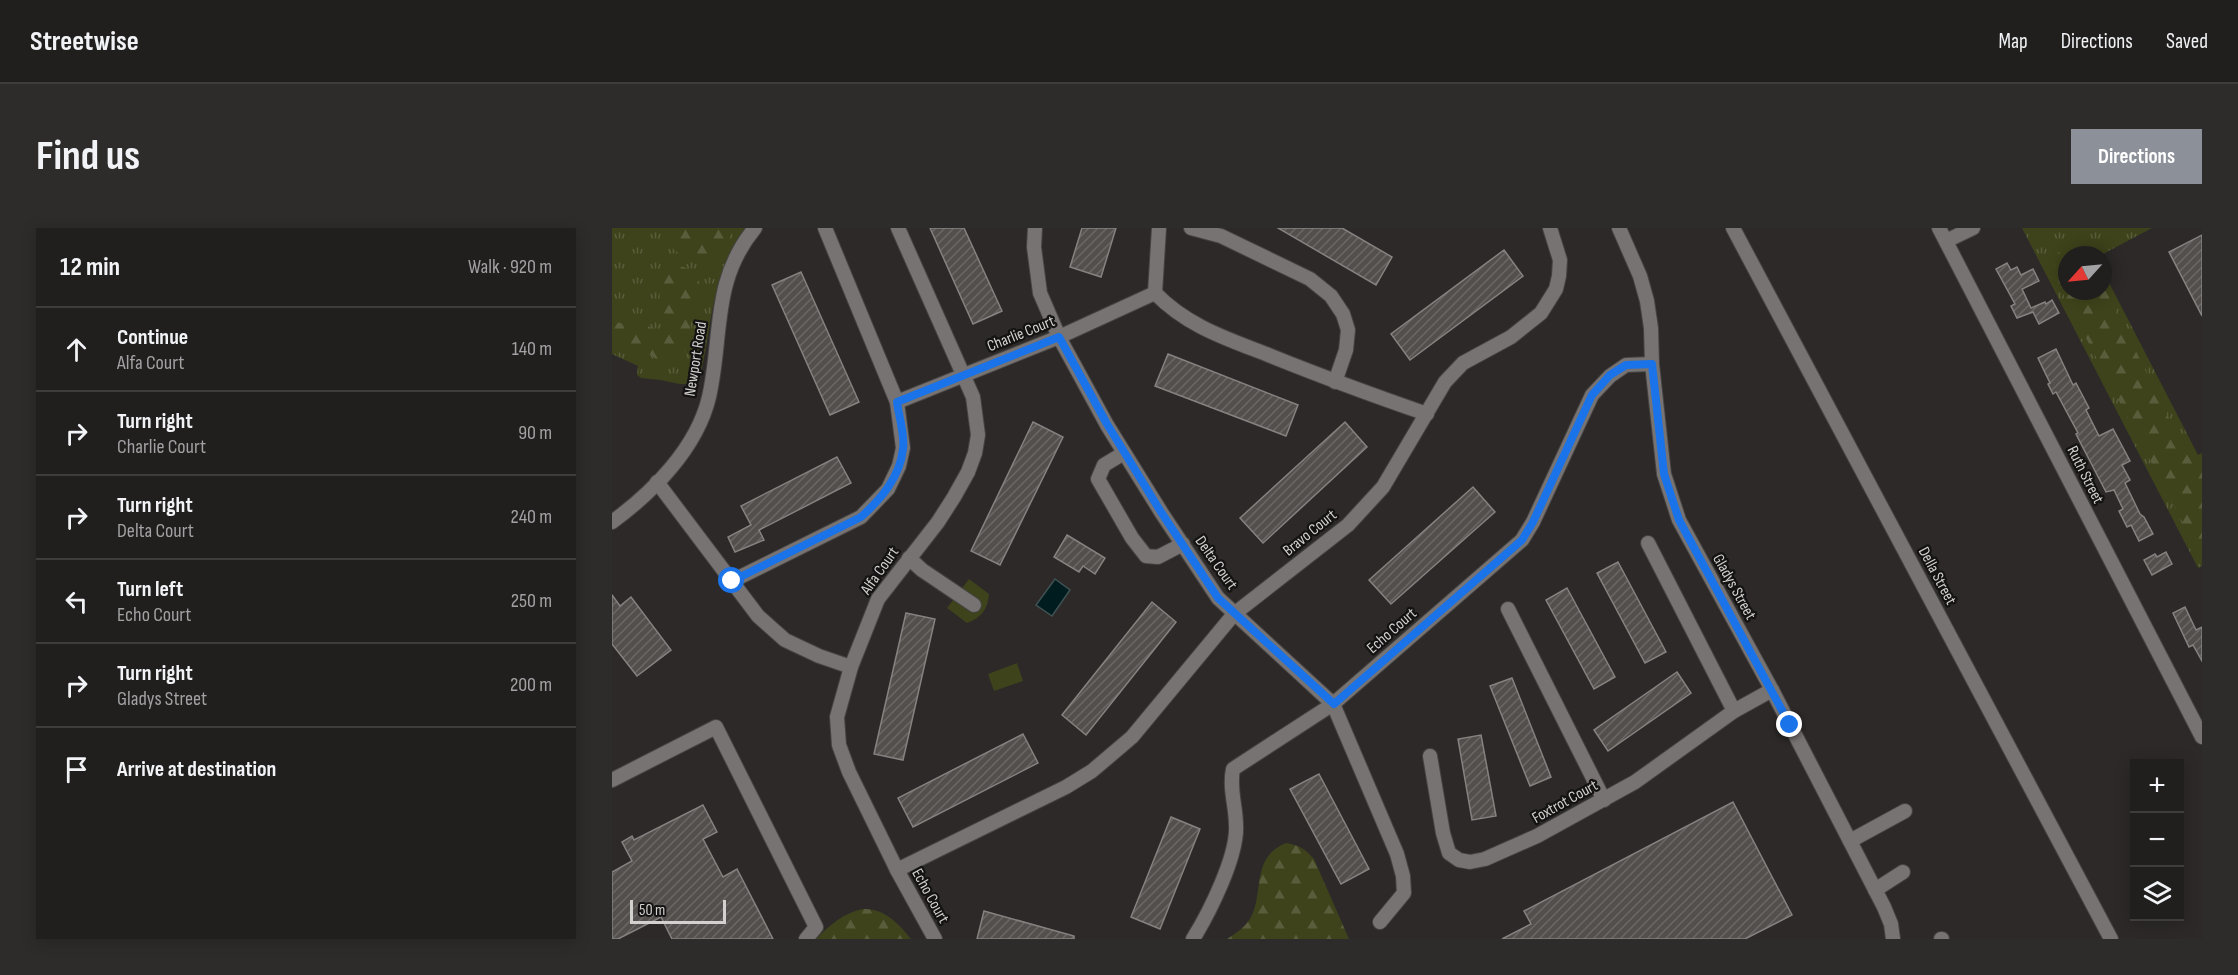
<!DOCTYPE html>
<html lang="en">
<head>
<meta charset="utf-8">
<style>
	:root { --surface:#211f1e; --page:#2d2c2b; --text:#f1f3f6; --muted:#a2a2a4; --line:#3e3d3c; --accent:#8c9099 }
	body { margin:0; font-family:"Sofia Sans Condensed",sans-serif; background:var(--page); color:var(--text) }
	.controls { position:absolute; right:18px; bottom:18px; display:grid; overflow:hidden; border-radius:0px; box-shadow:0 3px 15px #0003 }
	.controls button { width:54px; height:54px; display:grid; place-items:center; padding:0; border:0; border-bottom:2px solid var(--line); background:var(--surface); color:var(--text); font:30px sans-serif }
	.compass { position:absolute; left:1446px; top:18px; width:54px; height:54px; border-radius:50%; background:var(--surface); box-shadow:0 3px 15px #0003; rotate:243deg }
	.scale { position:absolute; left:18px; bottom:15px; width:96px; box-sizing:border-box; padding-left:6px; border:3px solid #d3d1d0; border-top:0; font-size:16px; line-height:21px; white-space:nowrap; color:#d3d1d0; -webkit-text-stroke:4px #141212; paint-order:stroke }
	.stop { position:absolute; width:18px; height:18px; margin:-14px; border:4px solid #1a73e8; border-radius:50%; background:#fff }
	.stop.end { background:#1a73e8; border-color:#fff; box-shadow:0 2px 6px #0008 }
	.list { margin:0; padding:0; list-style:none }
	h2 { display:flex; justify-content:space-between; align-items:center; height:78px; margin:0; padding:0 24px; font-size:26px }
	h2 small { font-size:20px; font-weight:400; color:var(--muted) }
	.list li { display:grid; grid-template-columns:39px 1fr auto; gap:18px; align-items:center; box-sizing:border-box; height:84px; padding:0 24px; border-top:2px solid var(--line) }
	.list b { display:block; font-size:22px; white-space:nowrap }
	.list p { margin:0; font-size:20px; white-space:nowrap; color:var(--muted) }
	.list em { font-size:20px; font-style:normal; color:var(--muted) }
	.icon { flex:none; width:33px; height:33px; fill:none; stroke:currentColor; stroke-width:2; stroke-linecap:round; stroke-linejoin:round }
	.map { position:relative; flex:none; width:1590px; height:711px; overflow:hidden; border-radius:0px }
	header { display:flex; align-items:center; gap:36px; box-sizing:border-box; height:84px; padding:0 30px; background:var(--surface); border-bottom:2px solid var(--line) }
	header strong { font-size:28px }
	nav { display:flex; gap:33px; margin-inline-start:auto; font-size:21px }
	.intro { display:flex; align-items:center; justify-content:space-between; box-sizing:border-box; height:144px; padding:0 36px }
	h1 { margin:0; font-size:42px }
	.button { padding:15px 27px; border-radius:0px; background:var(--accent); color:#fff; font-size:21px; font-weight:700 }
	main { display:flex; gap:36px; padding:0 36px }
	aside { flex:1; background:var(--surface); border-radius:0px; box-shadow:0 3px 15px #0003 }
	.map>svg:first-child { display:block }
	.grass { fill:url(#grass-tufts) }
	.forest { fill:url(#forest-firs) }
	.park { fill:#3e431b }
	.water { fill:#011c1e; stroke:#405253; stroke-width:1.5 }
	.building { fill:url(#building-hatch); stroke:#858280; stroke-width:1.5 }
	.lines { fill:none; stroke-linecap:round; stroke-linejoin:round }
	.minor-casing { stroke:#464443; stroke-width:16 }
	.minor { stroke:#777372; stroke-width:14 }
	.route { stroke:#1a73e8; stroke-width:8 }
	.labels { text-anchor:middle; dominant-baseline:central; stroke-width:4.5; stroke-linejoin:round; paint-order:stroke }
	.street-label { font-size:16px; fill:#d3d1d0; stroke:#141212 }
</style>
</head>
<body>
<header>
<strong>Streetwise</strong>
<nav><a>Map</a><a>Directions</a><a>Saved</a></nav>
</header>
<div class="intro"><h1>Find us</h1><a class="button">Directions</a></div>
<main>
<aside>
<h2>12 min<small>Walk · 920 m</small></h2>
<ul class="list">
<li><svg class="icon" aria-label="ahead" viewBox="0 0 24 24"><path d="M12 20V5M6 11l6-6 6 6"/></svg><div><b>Continue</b><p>Alfa Court</p></div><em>140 m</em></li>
<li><svg class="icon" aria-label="right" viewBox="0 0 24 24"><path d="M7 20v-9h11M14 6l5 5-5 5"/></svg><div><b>Turn right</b><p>Charlie Court</p></div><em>90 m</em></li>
<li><svg class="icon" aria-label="right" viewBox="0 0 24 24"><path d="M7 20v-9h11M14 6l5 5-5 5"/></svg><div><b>Turn right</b><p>Delta Court</p></div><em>240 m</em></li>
<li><svg class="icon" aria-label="left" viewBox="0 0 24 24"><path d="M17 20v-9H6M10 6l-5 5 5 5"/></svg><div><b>Turn left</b><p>Echo Court</p></div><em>250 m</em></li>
<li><svg class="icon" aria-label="right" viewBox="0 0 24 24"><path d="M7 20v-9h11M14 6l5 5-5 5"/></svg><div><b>Turn right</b><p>Gladys Street</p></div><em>200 m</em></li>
<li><svg class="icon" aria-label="arrive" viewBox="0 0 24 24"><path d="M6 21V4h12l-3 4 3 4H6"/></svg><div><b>Arrive at destination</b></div></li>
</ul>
</aside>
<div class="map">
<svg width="1590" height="711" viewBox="0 0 1590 711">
	<defs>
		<pattern id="grass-tufts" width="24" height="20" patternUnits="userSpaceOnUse" patternTransform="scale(1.5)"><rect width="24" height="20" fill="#3e431b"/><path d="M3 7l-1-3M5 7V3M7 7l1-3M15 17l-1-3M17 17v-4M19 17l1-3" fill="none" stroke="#595d3b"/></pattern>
		<pattern id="forest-firs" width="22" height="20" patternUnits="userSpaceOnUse" patternTransform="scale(1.5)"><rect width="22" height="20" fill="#3e431b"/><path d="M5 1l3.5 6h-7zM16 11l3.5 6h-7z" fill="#595d3b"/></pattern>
		<pattern id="building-hatch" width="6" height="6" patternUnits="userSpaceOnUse" patternTransform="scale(1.5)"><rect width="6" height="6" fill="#524f4d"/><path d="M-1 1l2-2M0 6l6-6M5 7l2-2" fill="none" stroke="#6a6766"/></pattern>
	</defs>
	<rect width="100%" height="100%" fill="#2c2928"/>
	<g class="grass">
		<path d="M0,0H136C99,47 102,85 90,140C80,163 69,156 49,152C42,151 36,151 29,150L25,147L26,138L0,126Z"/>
		<path d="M1410,0H1540L1489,27H1455V63H1491V43L1586,227L1590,225V338L1586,340Z"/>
	</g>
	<g class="forest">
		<path d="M60,0H124L108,22L99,40L93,43L77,27L65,24L59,19L57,12Z"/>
		<path d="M1456,18L1466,19L1475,27H1455V63H1491V56L1566,209L1580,228L1590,232V319L1572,297L1452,68C1447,54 1441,42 1443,27Z"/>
		<path d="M65,38C80,38 91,52 88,67C86,75 78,79 77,88C77,96 82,102 81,111L66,133L50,135L34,124L16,120L0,109V91C8,99 15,94 24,94C36,94 41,106 53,100C55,91 50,84 48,76C46,62 52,44 65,38Z"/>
		<path d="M674,615C687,617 693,621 702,631L737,711H615C624,705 634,699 639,689C652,664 639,629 674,615Z"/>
		<path d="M251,681C272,680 286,695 299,711H204C218,697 231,685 251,681Z"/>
	</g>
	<g class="park">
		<path d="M357,351L377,366C376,381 369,390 355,395L335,380Z"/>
		<path d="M405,435L411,453L382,463L376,446Z"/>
	</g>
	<path class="water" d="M443,351L458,362L440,388L424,377Z"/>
	<g class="building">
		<path d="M318,0H352L390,83L361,96Z"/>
		<path d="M470,0H504L489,49L458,39Z"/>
		<path d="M666,0H730L780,29L764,57Z"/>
		<path d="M1590,7V88L1557,24Z"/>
		<path d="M892,22L911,48L798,132L779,106Z"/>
		<path d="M1395,35L1399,42L1405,39L1409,47L1421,41L1427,53L1410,61L1419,80L1433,74L1434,76L1440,72L1447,85L1427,96L1421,84L1405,90L1399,78L1403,76L1384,41Z"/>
		<path d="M189,44L247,174L218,187L160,57Z"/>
		<path d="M1444,121L1461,157L1464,155L1477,180L1474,182L1487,208L1501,201L1518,233L1510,237L1518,252L1513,255L1528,286L1532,289L1541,306L1527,313L1519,297L1515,299L1507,283L1511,281L1502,262L1494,264L1464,206L1466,205L1444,164L1441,166L1436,156L1438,155L1426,130Z"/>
		<path d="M556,126L686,177L674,208L543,158Z"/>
		<path d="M421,194L451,209L388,337L359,323Z"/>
		<path d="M733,194L755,219L651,315L628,290Z"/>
		<path d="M225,229L239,255L147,302L152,312L123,324L116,309L139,297L129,278Z"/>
		<path d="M861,259L883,284L779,376L757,352Z"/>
		<path d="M455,307L493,330L483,346L471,338L467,344L442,329Z"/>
		<path d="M1554,324L1560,336L1540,347L1532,332L1543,326L1545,329Z"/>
		<path d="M1006,334L1054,424L1033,435L985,345Z"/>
		<path d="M955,360L1003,449L982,461L934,372Z"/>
		<path d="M0,367L8,378L19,369L59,422L25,448L0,416Z"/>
		<path d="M540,374L564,394L474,507L450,487Z"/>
		<path d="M1573,379L1584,402L1590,399V433L1581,417L1577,419L1561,385Z"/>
		<path d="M294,385L323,391L291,532L262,526Z"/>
		<path d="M1065,444L1079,465L996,523L982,502Z"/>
		<path d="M900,450L939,549L918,558L878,458Z"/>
		<path d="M411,506L426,535L301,599L286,570Z"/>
		<path d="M869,507L884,588L860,592L846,511Z"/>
		<path d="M707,546L757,641L729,656L678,561Z"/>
		<path d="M1121,574L1180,687L1133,711H890L919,696L912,683Z"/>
		<path d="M91,577L105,604L91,611L111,649L125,641L161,711H60L49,689L6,711H0V644L20,633L10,614L20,608L22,612Z"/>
		<path d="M559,589L588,601L548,701L519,689Z"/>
		<path d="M372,683L462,708V711H365Z"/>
	</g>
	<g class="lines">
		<g class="minor-casing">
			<g id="minor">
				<path d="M286,0L361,169L366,207L363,225L356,244L342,269L326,294L266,371L239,439L225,489L227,517L237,544L285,642L323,711"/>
				<path d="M423,0L422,19L428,65L447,109L495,197L549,284L606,370L721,476L785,626L791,648L792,665L768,694"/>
				<path d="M547,0L543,65C576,99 616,111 659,128C711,149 763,168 815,186"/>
				<path d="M579,0L609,8L698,51L719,68L731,86L736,102L734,122L723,154"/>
				<path d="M1007,0L1028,48L1035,73L1039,100L1040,136L1052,246L1067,292L1160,462L1272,679L1279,696L1281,711"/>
				<path d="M1121,0L1499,711"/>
				<path d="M1327,0L1590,509"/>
				<path d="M1334,13L1361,0"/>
				<path d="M285,174L447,109L543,65"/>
				<path d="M512,225L492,237L486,251L520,310L534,328L546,329L571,316"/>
				<path d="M45,254L146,388L173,412L207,428L239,439"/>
				<path d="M0,294C41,264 85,220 97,169C111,108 99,53 143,0"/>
				<path d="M1036,315L1122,483"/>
				<path d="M297,330L310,342L362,377"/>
				<path d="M120,353L249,289L276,261L287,238L291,220L285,174L213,0"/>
				<path d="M896,381L992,572"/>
				<path d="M818,528L831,605L837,625L847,632L858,634L873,631L925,608L1023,554L1122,483L1160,462"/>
				<path d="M0,552L104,499L204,699L194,711"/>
				<path d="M1238,613L1293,583"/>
				<path d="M285,642L454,559L480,543L520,509L622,386L736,297L771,259L833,154L851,135L899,109L929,85L944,61L947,48L948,32L938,0"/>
				<path d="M1263,662L1291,644"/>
				<path d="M581,711C597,685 626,628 624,597C624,578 617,561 621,541L721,476L910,312L921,294L980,167L998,148L1014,137L1040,136"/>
				<path d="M1329,711H1330"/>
			</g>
		</g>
		<use href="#minor" class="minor"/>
	</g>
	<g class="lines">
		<path class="route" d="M120,353L249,289C269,271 288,249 291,221C293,207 287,189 285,174L447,109L495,196L549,284L606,370L722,476L910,312L921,294L980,167L998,147L1014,137L1040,136L1052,246L1067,292L1178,497"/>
	</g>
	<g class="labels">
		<g class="street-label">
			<text transform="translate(409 106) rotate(-22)">Charlie Court</text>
			<text transform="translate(84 131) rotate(-81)">Newport Road</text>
			<text transform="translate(1473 247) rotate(63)">Ruth Street</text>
			<text transform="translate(698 305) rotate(-39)">Bravo Court</text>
			<text transform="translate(604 335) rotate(55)">Delta Court</text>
			<text transform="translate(268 343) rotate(-55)">Alfa Court</text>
			<text transform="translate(1325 348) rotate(62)">Della Street</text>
			<text transform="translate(1122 359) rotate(61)">Gladys Street</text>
			<text transform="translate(780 403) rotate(-41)">Echo Court</text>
			<text transform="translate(953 574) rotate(-29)">Foxtrot Court</text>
			<text transform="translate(318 668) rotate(61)">Echo Court</text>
		</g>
	</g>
</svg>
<div class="controls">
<button>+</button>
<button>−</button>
<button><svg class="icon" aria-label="layers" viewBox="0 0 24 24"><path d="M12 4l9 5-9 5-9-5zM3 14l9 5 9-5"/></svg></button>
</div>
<svg class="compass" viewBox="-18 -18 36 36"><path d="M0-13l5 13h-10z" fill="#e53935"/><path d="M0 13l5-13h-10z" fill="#a2a2a4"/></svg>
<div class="scale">50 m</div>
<div class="stop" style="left:120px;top:353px"></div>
<div class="stop end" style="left:1178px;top:497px"></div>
</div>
</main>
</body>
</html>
